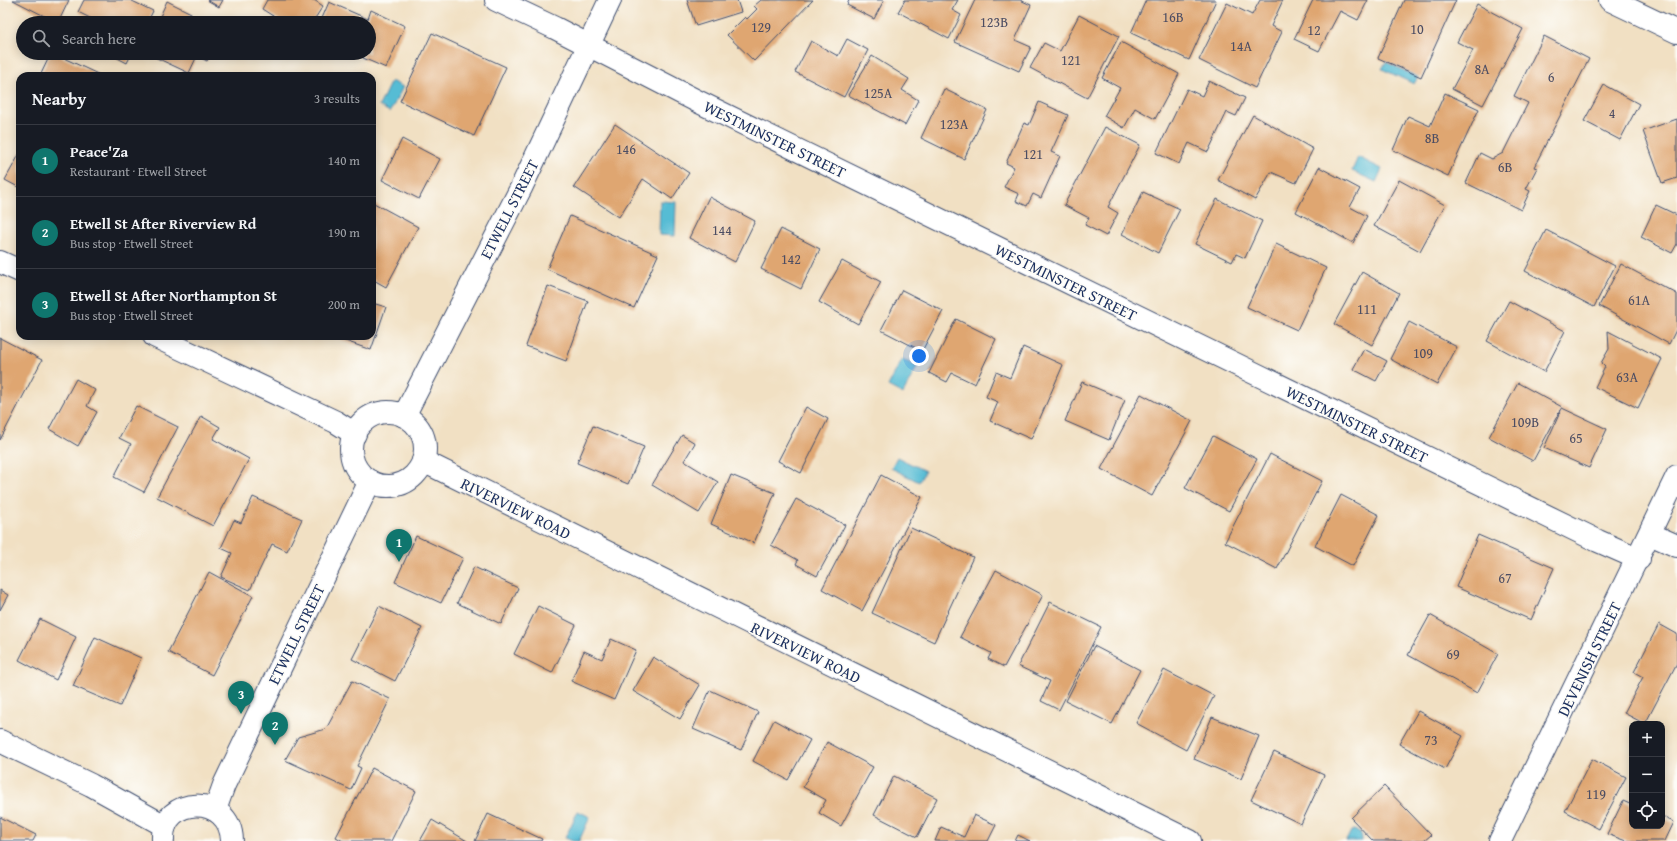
<!DOCTYPE html>
<html lang="en">
<head>
<meta charset="utf-8">
<style>
	:root { --surface:#171b24; --page:#20242c; --text:#f1f3f6; --muted:#9ea1a6; --line:#363941; --accent:#0f766e }
	body { margin:0; font-family:"Gentium Book Plus",serif; background:var(--page); color:var(--text) }
	.controls { position:absolute; right:12px; bottom:12px; display:grid; overflow:hidden; border-radius:8px; box-shadow:0 2px 10px #0003 }
	.controls button { width:36px; height:36px; display:grid; place-items:center; padding:0; border:0; border-bottom:1px solid var(--line); background:var(--surface); color:var(--text); font:20px sans-serif }
	.you { position:absolute; left:919px; top:356px; width:14px; height:14px; margin:-10px; border:3px solid #fff; border-radius:50%; background:#1a73e8; box-shadow:0 0 0 6px #1a73e833 }
	.badge { display:grid; place-items:center; width:26px; height:26px; border-radius:50%; background:var(--accent); color:#fff; font-size:13px; font-weight:700 }
	.pin { position:absolute; translate:-50% -33px; filter:drop-shadow(0 1px 2px #0008) }
	.pin::after { content:''; position:absolute; top:21px; width:14px; height:12px; background:inherit; clip-path:polygon(0 0,100% 0,50% 100%) }
	.list { margin:0; padding:0; list-style:none }
	h2 { display:flex; justify-content:space-between; align-items:center; height:52px; margin:0; padding:0 16px; font-size:17px }
	h2 small { font-size:13px; font-weight:400; color:var(--muted) }
	.list li { display:grid; grid-template-columns:26px 1fr auto; gap:12px; align-items:center; box-sizing:border-box; height:72px; padding:0 16px; border-top:1px solid var(--line) }
	.list b { display:block; font-size:15px; white-space:nowrap }
	.list p { margin:0; font-size:13px; white-space:nowrap; color:var(--muted) }
	.list em { font-size:13px; font-style:normal; color:var(--muted) }
	.icon { flex:none; width:22px; height:22px; fill:none; stroke:currentColor; stroke-width:2; stroke-linecap:round; stroke-linejoin:round }
	.map { position:relative; flex:none; width:1677px; height:841px; overflow:hidden }
	.search { position:absolute; background:var(--surface); box-shadow:0 2px 10px #0003; left:16px; top:16px; width:360px; height:44px; display:flex; align-items:center; gap:10px; box-sizing:border-box; padding:0 14px; border-radius:22px; color:var(--muted); font-size:15px }
	.panel { position:absolute; background:var(--surface); box-shadow:0 2px 10px #0003; left:16px; top:72px; width:360px; height:268px; border-radius:12px }
	.map>svg:first-child { display:block }
	.water { fill:#56bcd4; stroke:#387699 }
	.building { fill:#dfa671 }
	.lines { fill:none; stroke-linecap:round; stroke-linejoin:round }
	.street-casing { stroke:#3b4a6d; stroke-width:24 }
	.street { stroke:#fff; stroke-width:22 }
	.labels { text-anchor:middle; dominant-baseline:central; stroke-width:3; stroke-linejoin:round; paint-order:stroke }
	.number-label { font-size:14px; fill:#4c4d63 }
	.street-label { font-size:16px; fill:#1b2f5e; stroke:#fdfcf7 }
</style>
</head>
<body>
<div class="map">
<svg width="1677" height="841" viewBox="0 0 1677 841">
	<rect width="100%" height="100%" fill="#fdfcf7"/>
	<filter id="ink" filterUnits="userSpaceOnUse"><feTurbulence type="fractalNoise" baseFrequency=".025" numOctaves="2"/><feDisplacementMap in="SourceGraphic" scale="8" xChannelSelector="R" yChannelSelector="G"/><feConvolveMatrix kernelMatrix="1 2 1 2 8 2 1 2 1" color-interpolation-filters="sRGB"/></filter>
	<filter id="wash" filterUnits="userSpaceOnUse"><feTurbulence type="fractalNoise" baseFrequency=".012" numOctaves="4" result="noise"/><feDisplacementMap in="SourceGraphic" scale="16" xChannelSelector="R" yChannelSelector="G"/><feGaussianBlur stdDeviation="0.9" result="paint"/><feColorMatrix in="noise" values="0 0 0 0 0 0 0 0 0 0 0 0 0 0 0 0 0 1.4 0 .05"/><feComposite in="paint" operator="in"/></filter>
	<g filter="url(#wash)">
		<rect width="100%" height="100%" fill="#f1e0c3"/>
		<g class="water">
			<path d="M1386,62L1418,77L1414,84L1382,69Z"/>
			<path d="M391,81L403,87L390,112L379,106Z"/>
			<path d="M1358,157L1382,169L1376,182L1352,171Z"/>
			<path d="M660,201L676,202L675,236L659,235Z"/>
			<path d="M902,359L917,367L903,394L888,386Z"/>
			<path d="M897,457L925,471L919,482L891,468Z"/>
			<path d="M578,811L590,817L579,841H573L565,838Z"/>
			<path d="M1355,830L1360,832L1362,837L1361,841H1346L1351,831Z"/>
		</g>
		<g id="blocks">
			<g class="building">
				<path d="M13,0H69L58,23Z"/>
				<path d="M84,0H130L153,11L147,23H92L94,20L78,12Z"/>
				<path d="M207,0H223L219,7Z"/>
				<path d="M267,0H314L323,6L312,23H284L262,9Z"/>
				<path d="M687,0H737L741,12L696,26Z"/>
				<path d="M761,0H813L754,61L727,35L745,17L747,19L757,9L754,6Z"/>
				<path d="M849,0H884L874,19L847,5Z"/>
				<path d="M905,0H958L952,10L961,15L949,39L898,12Z"/>
				<path d="M975,0H1020L1031,5L1015,40L1031,47L1019,71L955,42Z"/>
				<path d="M1146,0H1216L1189,60L1131,33Z"/>
				<path d="M1260,0H1283L1271,26L1282,32L1255,88L1199,60L1227,3L1252,15Z"/>
				<path d="M1313,0H1368L1358,20L1340,11L1319,51L1294,39Z"/>
				<path d="M1404,0H1456L1421,77L1378,58Z"/>
				<path d="M167,1L191,13L186,23H157Z"/>
				<path d="M329,2L368,19L371,10L405,26L386,68L363,58L364,55L359,53H369V23H320Z"/>
				<path d="M1477,4L1523,29L1483,105L1452,89L1473,50L1457,42Z"/>
				<path d="M1079,15L1119,36L1087,98L1030,68L1044,43L1060,51Z"/>
				<path d="M432,33L506,67L474,136L400,101Z"/>
				<path d="M1544,36L1589,59L1534,167L1537,168L1526,189L1530,191L1521,210L1466,183L1480,153L1492,159L1503,153L1528,103L1514,96Z"/>
				<path d="M847,39L868,50L844,97L795,72L811,41L838,56Z"/>
				<path d="M1121,42L1179,74L1155,119L1135,108L1124,128L1104,116L1120,88L1102,78Z"/>
				<path d="M51,53H53L102,76H40Z"/>
				<path d="M108,53H132L127,63Z"/>
				<path d="M146,53H211L207,61L197,56L189,73Z"/>
				<path d="M872,56L909,79L902,90L918,100L905,125L848,95Z"/>
				<path d="M1209,81L1245,98L1236,116L1227,112L1208,152L1189,143L1179,164L1156,153L1187,89L1202,96Z"/>
				<path d="M1604,85L1639,104L1620,140L1584,121Z"/>
				<path d="M944,89L987,110L964,159L921,138Z"/>
				<path d="M1445,93L1479,109L1448,176L1393,150L1408,116L1430,126Z"/>
				<path d="M1039,102L1068,115L1051,152L1060,156L1041,198L1033,194L1027,206L1016,201L1019,194L1004,187L1014,167L1006,163L1024,123L1029,125Z"/>
				<path d="M1253,115L1313,149L1296,183L1271,172L1255,200L1218,180Z"/>
				<path d="M1677,119V178L1662,183L1643,131Z"/>
				<path d="M615,124L689,173L672,199L643,179L619,217L574,187Z"/>
				<path d="M1105,127L1140,145L1108,207L1118,213L1106,236L1085,225L1089,218L1064,205Z"/>
				<path d="M402,139L440,159L419,199L382,180Z"/>
				<path d="M20,153V188L5,180Z"/>
				<path d="M1319,167L1360,189L1350,207L1367,216L1353,243L1296,212Z"/>
				<path d="M1399,180L1445,205L1420,251L1374,226Z"/>
				<path d="M1143,192L1180,209L1158,253L1122,234Z"/>
				<path d="M709,197L755,221L735,262L689,238Z"/>
				<path d="M1217,199L1262,221L1245,258L1236,254L1232,262L1195,244Z"/>
				<path d="M372,202L418,227L386,287L372,279Z"/>
				<path d="M1656,205L1677,215V244L1672,253L1641,237Z"/>
				<path d="M570,216L658,255L634,308L547,269Z"/>
				<path d="M781,229L820,249L801,289L761,269Z"/>
				<path d="M1546,230L1615,266L1594,307L1525,271Z"/>
				<path d="M1276,244L1326,268L1297,330L1247,307Z"/>
				<path d="M842,261L881,282L858,324L819,302Z"/>
				<path d="M1621,264L1677,294V328L1669,344L1599,306Z"/>
				<path d="M1362,272L1399,293L1372,345L1334,324Z"/>
				<path d="M548,286L588,301L566,361L526,346Z"/>
				<path d="M902,290L943,311L922,351L881,330Z"/>
				<path d="M1509,301L1565,331L1544,372L1487,341Z"/>
				<path d="M372,303L386,307L371,350L331,336H372Z"/>
				<path d="M956,319L996,339L975,384L952,373L947,382L929,373Z"/>
				<path d="M1409,322L1457,347L1437,384L1390,359Z"/>
				<path d="M1608,331L1662,359L1638,408L1595,387L1605,367L1601,363L1609,349Z"/>
				<path d="M0,338L42,360L0,440Z"/>
				<path d="M1023,347L1063,365L1031,439L990,421L998,402L986,397L996,372L1010,378Z"/>
				<path d="M1364,349L1387,361L1376,381L1353,369Z"/>
				<path d="M76,379L95,390L87,406L97,412L78,446L49,429Z"/>
				<path d="M1082,382L1125,400L1109,440L1065,421Z"/>
				<path d="M1518,383L1562,407L1533,461L1489,437Z"/>
				<path d="M1141,394L1192,421L1152,496L1101,469Z"/>
				<path d="M136,406L178,427L144,492L114,477L131,444L119,438Z"/>
				<path d="M806,407L828,419L801,473L778,461Z"/>
				<path d="M1562,408L1607,429L1589,468L1544,448Z"/>
				<path d="M201,416L220,427L213,439L249,459L213,526L157,497Z"/>
				<path d="M593,426L644,447L628,484L577,463Z"/>
				<path d="M682,435L695,443L684,461L718,482L699,513L652,485Z"/>
				<path d="M1213,436L1257,459L1229,511L1185,488Z"/>
				<path d="M1270,454L1322,481L1277,569L1225,542Z"/>
				<path d="M731,475L775,493L754,543L711,524Z"/>
				<path d="M881,475L922,497L862,611L822,589Z"/>
				<path d="M1341,495L1379,515L1353,566L1315,546Z"/>
				<path d="M253,497L302,519L287,551L272,544L250,590L221,577L232,553L221,548L234,520L241,523Z"/>
				<path d="M796,499L845,525L817,576L796,564L798,560L771,545Z"/>
				<path d="M911,528L973,557L934,642L872,613Z"/>
				<path d="M1478,535L1554,568L1531,620L1456,587Z"/>
				<path d="M416,536L463,558L441,603L395,582Z"/>
				<path d="M474,567L518,588L501,624L457,603Z"/>
				<path d="M996,570L1043,595L1004,667L988,659L991,653L960,637Z"/>
				<path d="M209,572L253,596L212,675L168,652Z"/>
				<path d="M0,590L8,595L0,610Z"/>
				<path d="M1050,602L1101,627L1059,710L1041,701L1050,681L1018,666Z"/>
				<path d="M379,606L422,628L395,681L352,659Z"/>
				<path d="M538,606L576,625L552,673L514,654Z"/>
				<path d="M1430,615L1498,654L1477,693L1408,655Z"/>
				<path d="M40,619L76,637L56,680L19,660Z"/>
				<path d="M1659,624L1677,634V663L1645,724L1624,713L1643,677L1634,672Z"/>
				<path d="M95,637L141,658L120,706L73,686Z"/>
				<path d="M611,639L636,650L614,700L571,681L584,651L602,659Z"/>
				<path d="M1094,646L1140,670L1112,724L1066,701Z"/>
				<path d="M653,657L700,685L680,719L633,691Z"/>
				<path d="M1164,670L1214,696L1186,750L1136,723Z"/>
				<path d="M352,681L390,699L357,766L361,768L351,790L285,760L298,737L326,729Z"/>
				<path d="M710,690L758,712L741,750L693,729Z"/>
				<path d="M1418,711L1463,736L1445,769L1399,744Z"/>
				<path d="M1212,717L1259,736L1241,779L1194,759Z"/>
				<path d="M774,720L810,740L788,780L753,761Z"/>
				<path d="M827,742L873,767L841,826L819,813L826,800L803,787Z"/>
				<path d="M1274,752L1324,775L1301,824L1251,800Z"/>
				<path d="M1592,759L1626,777L1599,829L1565,811Z"/>
				<path d="M372,768L416,791L391,841H343L336,837Z"/>
				<path d="M894,776L937,798L917,837L874,815Z"/>
				<path d="M1384,786L1431,835L1424,841H1373L1351,818Z"/>
				<path d="M1623,801L1632,805V826H1662V817L1674,822L1665,841H1626L1607,834Z"/>
				<path d="M488,814L542,839L541,841H475Z"/>
				<path d="M974,815L996,825L988,841H935L941,827L964,837Z"/>
				<path d="M0,817L36,835L33,841H0Z"/>
				<path d="M432,820L467,841H420Z"/>
				<path d="M1018,835L1030,841H1015Z"/>
			</g>
		</g>
	</g>
	<g filter="url(#ink)">
		<use href="#blocks" fill-opacity="0" stroke="#3b4a6d" stroke-width="1"/>
		<g class="lines">
			<g class="street-casing">
				<g id="street">
					<path d="M496,0L555,28L697,101L1598,541L1639,559"/>
					<path d="M1610,0L1677,32"/>
					<path d="M0,262L20,271"/>
					<path d="M154,336L336,422L355,434"/>
					<circle cx="388" cy="449" r="37"/>
					<path d="M404,416L521,188L610,0"/>
					<path d="M423,461L1190,841"/>
					<path d="M1650,534L1677,546"/>
					<path d="M0,741L91,785L165,826"/>
					<path d="M215,810L224,785L370,481"/>
					<path d="M163,840C161,795 231,793 232,841"/>
					<path d="M1500,841L1677,476"/>
				</g>
			</g>
			<use href="#street" class="street"/>
		</g>
	</g>
	<g class="labels">
		<g class="number-label">
			<text x="1173" y="17">16B</text>
			<text x="994" y="22">123B</text>
			<text x="761" y="27">129</text>
			<text x="1417" y="29">10</text>
			<text x="1314" y="30">12</text>
			<text x="1241" y="46">14A</text>
			<text x="1071" y="60">121</text>
			<text x="1482" y="69">8A</text>
			<text x="1551" y="77">6</text>
			<text x="878" y="93">125A</text>
			<text x="1612" y="113">4</text>
			<text x="954" y="124">123A</text>
			<text x="1432" y="138">8B</text>
			<text x="626" y="149">146</text>
			<text x="1033" y="154">121</text>
			<text x="1505" y="167">6B</text>
			<text x="722" y="230">144</text>
			<text x="791" y="259">142</text>
			<text x="1639" y="300">61A</text>
			<text x="1367" y="309">111</text>
			<text x="1423" y="353">109</text>
			<text x="1627" y="377">63A</text>
			<text x="1525" y="422">109B</text>
			<text x="1576" y="438">65</text>
			<text x="1505" y="578">67</text>
			<text x="1453" y="654">69</text>
			<text x="1431" y="740">73</text>
			<text x="1596" y="794">119</text>
		</g>
		<g class="street-label">
			<text transform="translate(775 139) rotate(26)">WESTMINSTER STREET</text>
			<text transform="translate(509 209) rotate(-63)">ETWELL STREET</text>
			<text transform="translate(1066 282) rotate(26)">WESTMINSTER STREET</text>
			<text transform="translate(1357 424) rotate(26)">WESTMINSTER STREET</text>
			<text transform="translate(516 508) rotate(26)">RIVERVIEW ROAD</text>
			<text transform="translate(296 634) rotate(-64)">ETWELL STREET</text>
			<text transform="translate(806 652) rotate(26)">RIVERVIEW ROAD</text>
			<text transform="translate(1589 659) rotate(-64)">DEVENISH STREET</text>
		</g>
	</g>
</svg>
<div class="controls">
<button>+</button>
<button>−</button>
<button><svg class="icon" aria-label="locate" viewBox="0 0 24 24"><circle cx="12" cy="12" r="6"/><path d="M12 2v4M12 18v4M2 12h4M18 12h4"/></svg></button>
</div>
<div class="you"></div>
<div class="pin badge" style="left:399px;top:562px">1</div>
<div class="pin badge" style="left:275px;top:745px">2</div>
<div class="pin badge" style="left:241px;top:714px">3</div>
<div class="search"><svg class="icon" aria-label="search" viewBox="0 0 24 24"><circle cx="10" cy="10" r="6"/><path d="M15 15l6 6"/></svg>Search here</div>
<section class="panel">
<h2>Nearby<small>3 results</small></h2>
<ul class="list">
<li><span class="badge">1</span><div><b>Peace'Za</b><p>Restaurant · Etwell Street</p></div><em>140 m</em></li>
<li><span class="badge">2</span><div><b>Etwell St After Riverview Rd</b><p>Bus stop · Etwell Street</p></div><em>190 m</em></li>
<li><span class="badge">3</span><div><b>Etwell St After Northampton St</b><p>Bus stop · Etwell Street</p></div><em>200 m</em></li>
</ul>
</section>
</div>
</body>
</html>
